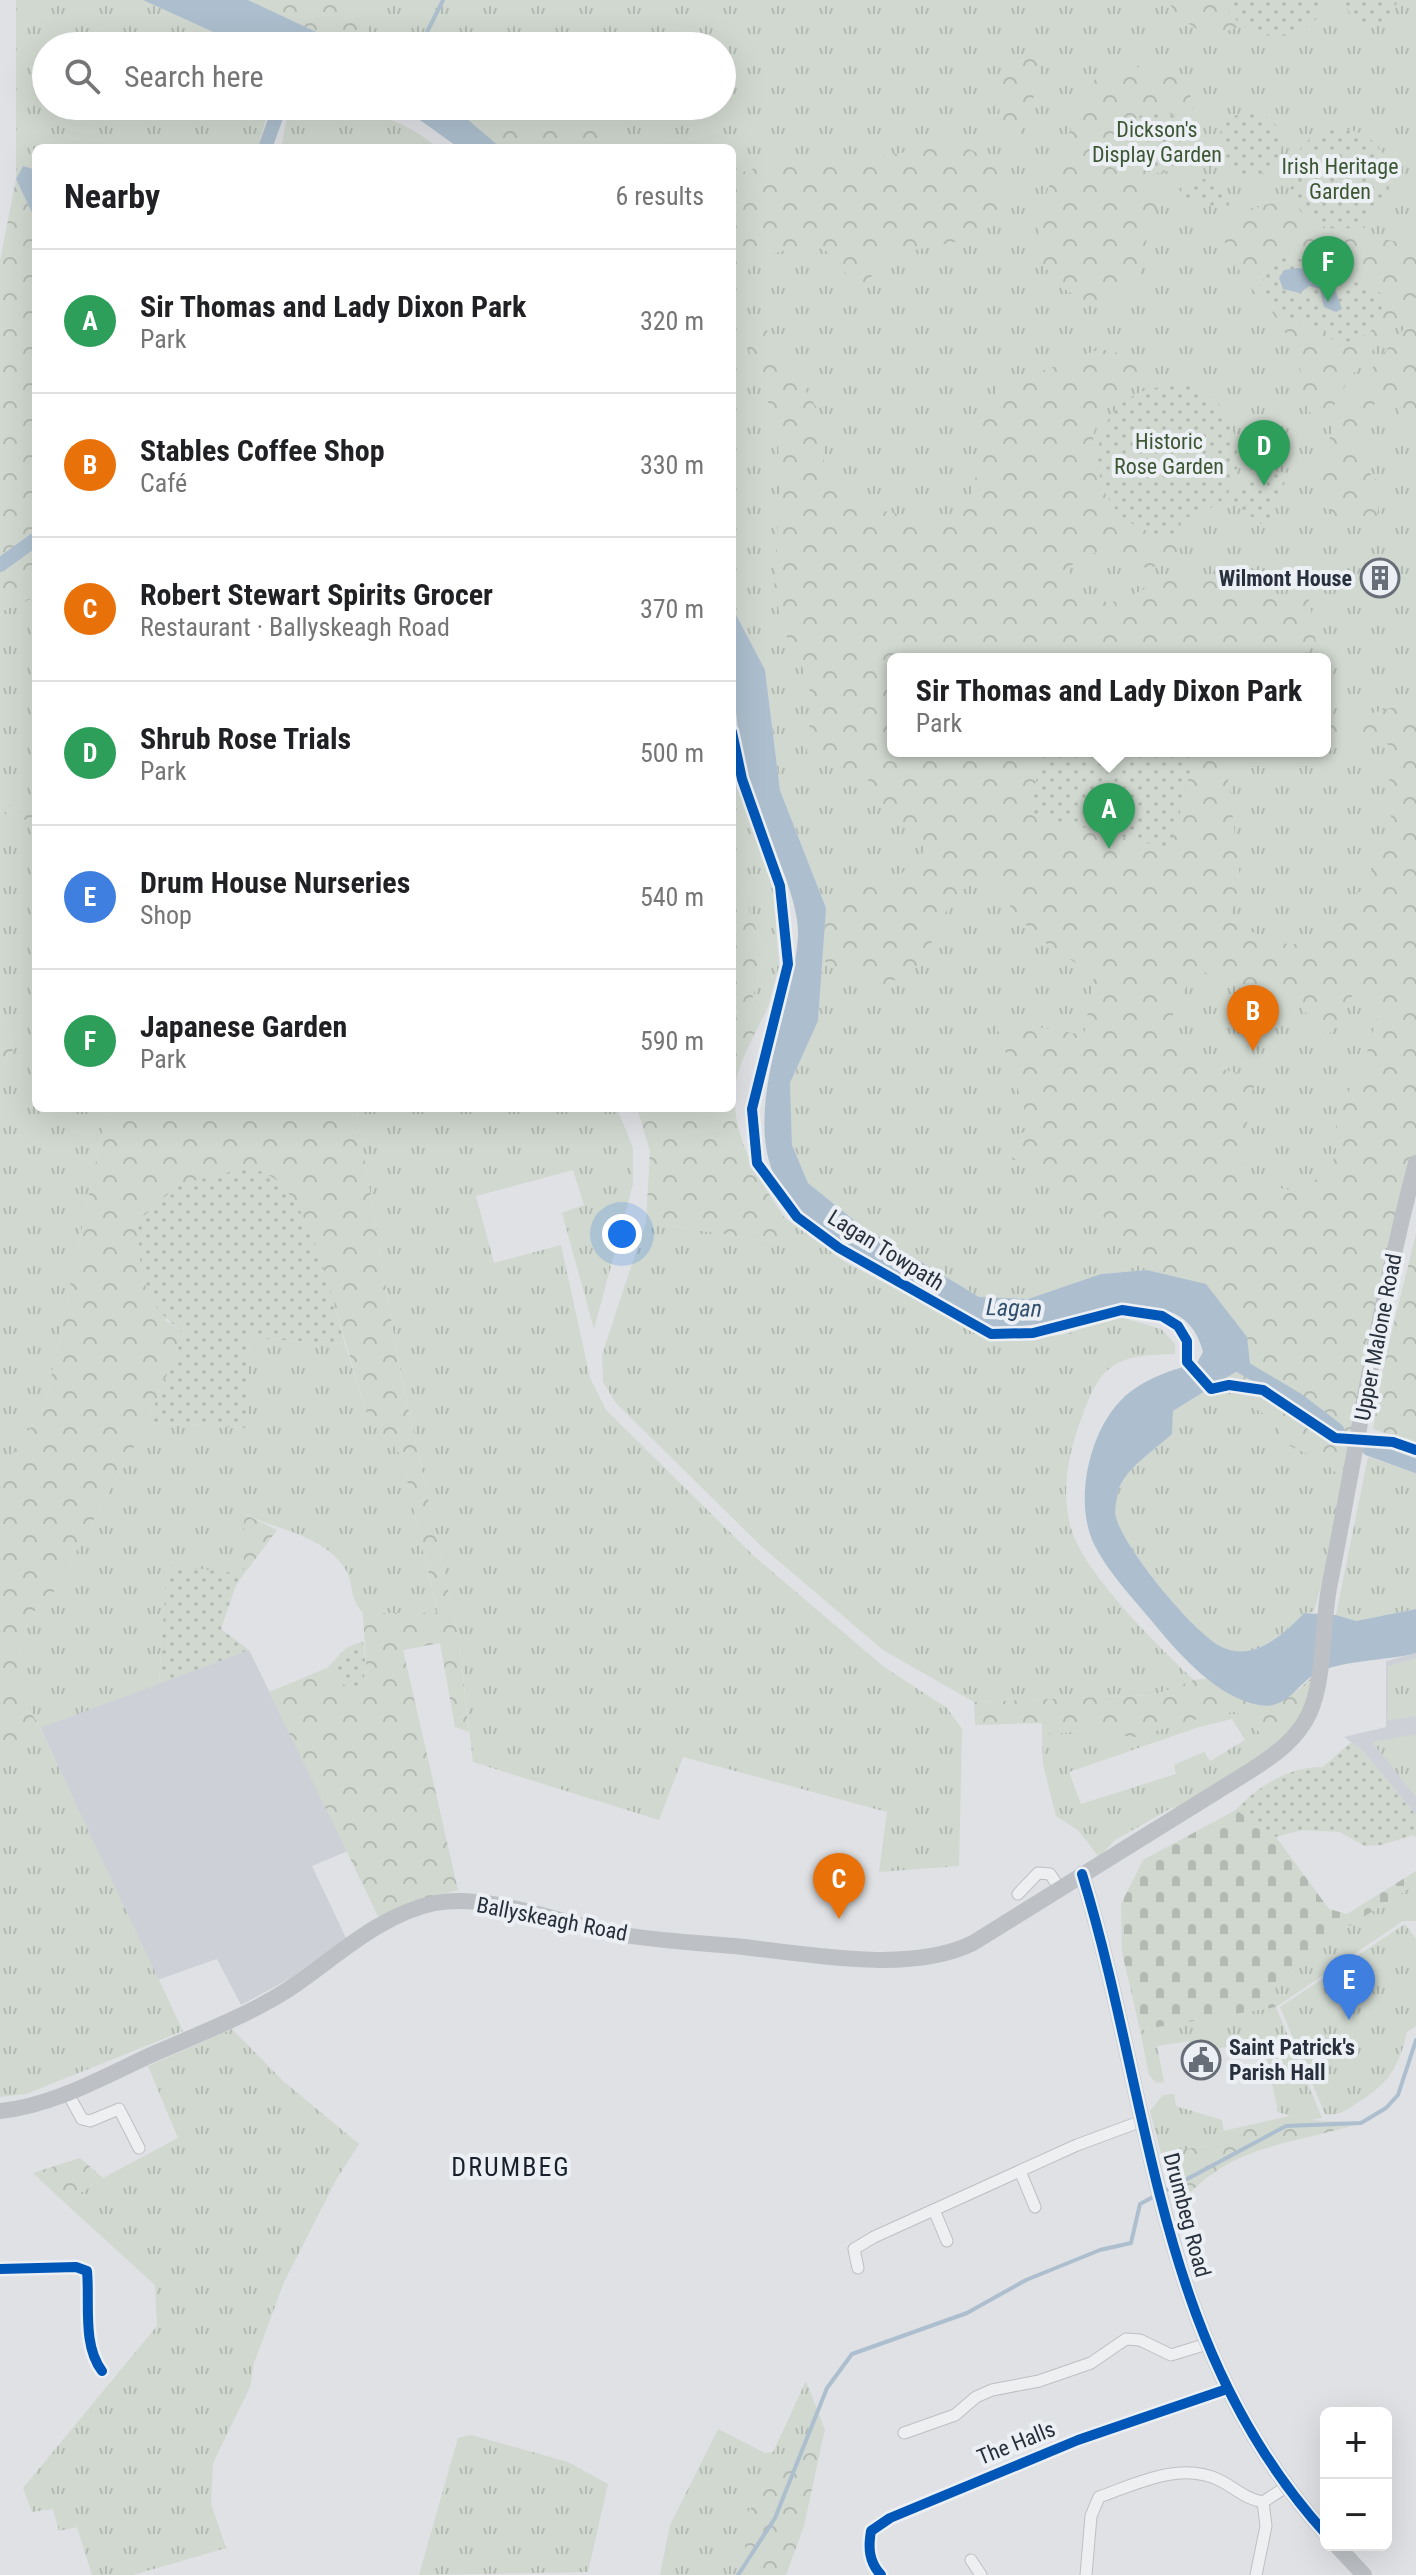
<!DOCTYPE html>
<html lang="en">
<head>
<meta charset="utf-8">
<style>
	:root { --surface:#fff; --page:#f6f6f6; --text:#202124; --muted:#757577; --line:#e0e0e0; --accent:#676e77 }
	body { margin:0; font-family:"Roboto Condensed",sans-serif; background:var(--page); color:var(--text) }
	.controls { position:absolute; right:24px; bottom:24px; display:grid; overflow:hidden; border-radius:12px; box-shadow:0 8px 32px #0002 }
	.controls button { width:72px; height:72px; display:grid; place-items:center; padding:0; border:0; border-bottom:2px solid var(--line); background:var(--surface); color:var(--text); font:40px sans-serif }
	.you { position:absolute; left:622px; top:1234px; width:28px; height:28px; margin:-20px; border:6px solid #fff; border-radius:50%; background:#1a73e8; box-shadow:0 0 0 12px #1a73e833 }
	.badge { display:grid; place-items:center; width:52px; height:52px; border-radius:50%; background:var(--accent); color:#fff; font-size:26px; font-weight:700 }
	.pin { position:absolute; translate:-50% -66px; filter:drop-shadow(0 2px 4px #0008) }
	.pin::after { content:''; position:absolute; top:42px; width:28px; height:24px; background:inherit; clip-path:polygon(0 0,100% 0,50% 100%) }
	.popup { position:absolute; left:887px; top:653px; width:444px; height:104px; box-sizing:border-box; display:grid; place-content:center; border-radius:12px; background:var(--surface); filter:drop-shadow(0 2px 6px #0005); font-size:26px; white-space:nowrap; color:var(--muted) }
	.popup b { font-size:30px; color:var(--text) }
	.popup::after { content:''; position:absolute; left:50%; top:100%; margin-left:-16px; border:16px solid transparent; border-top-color:var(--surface) }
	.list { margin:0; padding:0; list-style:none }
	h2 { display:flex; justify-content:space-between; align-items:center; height:104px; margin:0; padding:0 32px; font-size:34px }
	h2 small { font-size:26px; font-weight:400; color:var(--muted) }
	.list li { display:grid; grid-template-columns:52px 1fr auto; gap:24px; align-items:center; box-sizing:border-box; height:144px; padding:0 32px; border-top:2px solid var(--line) }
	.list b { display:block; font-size:30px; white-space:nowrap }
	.list p { margin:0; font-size:26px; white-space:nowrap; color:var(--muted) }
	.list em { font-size:26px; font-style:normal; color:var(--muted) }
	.icon { flex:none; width:44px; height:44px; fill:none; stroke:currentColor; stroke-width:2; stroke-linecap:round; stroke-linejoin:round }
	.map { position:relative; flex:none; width:1416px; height:2575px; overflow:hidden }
	.search { position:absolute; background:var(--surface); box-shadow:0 8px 32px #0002; left:32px; top:32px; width:704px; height:88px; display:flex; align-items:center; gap:20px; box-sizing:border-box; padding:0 28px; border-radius:44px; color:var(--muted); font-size:30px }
	.panel { position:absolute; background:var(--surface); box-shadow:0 8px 32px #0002; left:32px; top:144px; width:704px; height:968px; border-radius:12px }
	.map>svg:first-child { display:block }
	.built { fill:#cdd1d7 }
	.grass { fill:url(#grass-tufts); fill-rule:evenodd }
	.forest { fill:url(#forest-crowns); fill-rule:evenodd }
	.cemetery { fill:url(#cemetery-stones) }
	.garden { fill:url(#garden-dots) }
	.water { fill:#adbfce }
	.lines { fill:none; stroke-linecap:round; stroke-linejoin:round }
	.stream { stroke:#adbfce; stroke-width:4 }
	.canal { stroke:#adbfce; stroke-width:14 }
	.street-casing { stroke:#bdbfc2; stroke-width:13 }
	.street { stroke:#eeeff1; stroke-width:11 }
	.secondary { stroke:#bdc0c4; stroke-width:16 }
	.cycleway-casing { stroke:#ecf0f4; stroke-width:15 }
	.cycleway { stroke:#0057b8; stroke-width:10 }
	.labels { text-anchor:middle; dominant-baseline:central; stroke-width:8; stroke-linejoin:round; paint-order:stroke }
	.park-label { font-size:22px; fill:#3d5735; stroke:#ecf0f4 }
	.poi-label { font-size:22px; font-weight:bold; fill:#27303c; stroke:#ecf0f4; text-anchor:end }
	.street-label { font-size:22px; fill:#27303c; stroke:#ecf0f4 }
	.water-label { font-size:24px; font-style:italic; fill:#33516e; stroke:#ecf0f4 }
	.quarter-label { font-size:26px; letter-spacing:2px; fill:#19212c; stroke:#ecf0f4 }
</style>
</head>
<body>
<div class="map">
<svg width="1416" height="2575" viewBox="0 0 1416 2575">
	<defs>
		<pattern id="grass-tufts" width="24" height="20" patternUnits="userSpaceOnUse" patternTransform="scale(2)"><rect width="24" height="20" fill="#d0d8cf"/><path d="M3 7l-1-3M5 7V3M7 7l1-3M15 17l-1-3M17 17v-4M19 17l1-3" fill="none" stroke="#b3bab3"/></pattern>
		<pattern id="forest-crowns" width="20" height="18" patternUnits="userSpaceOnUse" patternTransform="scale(2)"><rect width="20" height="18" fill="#d0d8cf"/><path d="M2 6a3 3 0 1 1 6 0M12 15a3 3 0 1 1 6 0" fill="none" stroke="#b3bab3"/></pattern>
		<pattern id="cemetery-stones" width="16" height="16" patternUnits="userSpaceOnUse" patternTransform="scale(2)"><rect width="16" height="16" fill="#d0d8cf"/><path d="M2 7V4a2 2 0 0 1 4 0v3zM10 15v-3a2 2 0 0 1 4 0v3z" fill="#b3bab3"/></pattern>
		<pattern id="garden-dots" width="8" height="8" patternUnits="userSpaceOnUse" patternTransform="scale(2)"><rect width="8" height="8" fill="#d0d8cf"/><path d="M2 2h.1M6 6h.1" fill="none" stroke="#b3bab3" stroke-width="1.8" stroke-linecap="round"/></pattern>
	</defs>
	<rect width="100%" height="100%" fill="#dfe1e4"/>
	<g class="built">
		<path d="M249,1650L348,1851L312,1866L346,1938L289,1979L241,2005L217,1959L157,1980L40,1727Z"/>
		<path d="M1416,1653V1815L1361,1749L1344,1737L1386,1727V1661Z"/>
	</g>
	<g class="grass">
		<path d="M16,0H144L245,46H46V106H269L258,148H36V170L23,166L16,179Z"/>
		<path d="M248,0H1416V1157L1354,1461L1314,1612L1304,1613C1285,1633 1256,1661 1224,1648C1195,1636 1123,1547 1116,1517C1114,1511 1116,1498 1118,1492C1123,1470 1156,1449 1172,1434L1173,1411L1250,1363L1206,1284L1147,1270L1101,1274L1028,1299L979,1297L860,1225L808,1183L792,1145L790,1083L818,1021L826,908L780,789L765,670L732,607V148H501L452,106H722V46H346ZM893,659H1325V751H893Z"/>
		<path d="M311,106C358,106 401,117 438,148H281L287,118Z"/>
		<path d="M36,597V811L0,805V612Z"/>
		<path d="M732,768L773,886L779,966L768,1007L752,1000L765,952L732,866Z"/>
		<path d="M0,810L36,824V1108H107L45,1406L0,1474V1067L14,1049L0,1011Z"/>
		<path d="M356,1108H617L633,1148V1184L594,1329L562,1213L584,1205L573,1170L476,1196L494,1263L561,1245L590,1378L606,1410L756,1558L884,1667L947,1708L962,1729L959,1866L879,1872L887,1812L683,1757L659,1820L473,1762L459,1640L399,1365Z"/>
		<path d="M785,1218L845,1262L994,1341L1062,1335L1120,1317L1161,1329L1175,1344V1354C1121,1355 1102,1360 1083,1414C1069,1450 1060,1489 1071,1528C1084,1574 1158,1646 1194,1680L1154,1695L974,1702L883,1650L761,1546L616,1403L603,1382L602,1355L646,1222L774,1242Z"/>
		<path d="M249,1338L345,1344L367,1414L401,1455L438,1614L363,1613C348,1596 355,1583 344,1567C321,1534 279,1531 245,1514L244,1574L167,1566L159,1684L40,1728L183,2031L26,2094L0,2097V1761L40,1727L20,1695V1656L28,1617L52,1595L147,1423L246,1428Z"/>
		<path d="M1368,1457L1416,1473V1609L1356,1621L1336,1615Z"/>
		<path d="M1416,1658V1716L1387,1720L1388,1666Z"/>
		<path d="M1307,1705L1293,1735L1181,1809L1173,1807L1115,1840L1099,1857L1078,1830L1056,1816L1043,1764L1042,1734L1086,1731L1135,1736L1218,1713L1235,1712L1244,1716ZM1232,1719L1245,1740L1210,1761L1204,1752L1174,1765L1176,1774L1081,1804L1069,1772L1199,1727Z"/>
		<path d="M1416,1734V1797L1372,1742Z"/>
		<path d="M1416,1884V1921H1403L1276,2007L1322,2118L1305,2121L1278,2112L1263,2040L1216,2049L1214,2043L1190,2048L1189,2041L1157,2046L1164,2082L1156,2083L1149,2075L1140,2030L1275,2007L1269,1990L1338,1933Z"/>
		<path d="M1405,1924L1416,1939V2026L1407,2032C1398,2070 1387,2085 1354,2105C1343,2112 1338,2116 1325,2114L1280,2007Z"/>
		<path d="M232,2029L283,2081L359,2144L336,2180L284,2282L254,2363L250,2387L213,2463L211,2504L226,2548L133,2575H92L77,2527L59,2531L53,2509L32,2512L23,2488L157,2326L155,2285L65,2203L103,2178L178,2138L148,2066Z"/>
		<path d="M1174,2094L1176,2106L1222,2120L1225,2143L1161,2153L1150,2111L1163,2095Z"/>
		<path d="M806,2381L825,2430L822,2442H794L745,2517V2575H660L670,2525L718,2429L765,2453L773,2452Z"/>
		<path d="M471,2435L568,2462L608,2484L588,2572L419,2575L458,2438Z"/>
	</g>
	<g class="forest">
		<path d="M248,0H358L374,46H346Z"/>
		<path d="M1167,0H1223L1242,26L1208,37L1177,15Z"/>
		<path d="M1032,51L1044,55L1028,120L1018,137L1001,130L997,78L1009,62Z"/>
		<path d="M1122,67H1174L1190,93L1195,125L1172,114L1137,165L1146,171L1149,181L1161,194L1144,249L1140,279L1122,296L1088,302L1062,288L1041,262L1037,218L1073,124L1096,77Z"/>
		<path d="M452,106H587L635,148H501Z"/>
		<path d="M955,143L1001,163L1004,214L975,238L884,256L863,290C850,280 843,270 833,257C815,235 773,255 750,261L748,272L732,278V176L755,168L890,155Z"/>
		<path d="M16,179L36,221V597L0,612V261Z"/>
		<path d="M1283,202C1311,215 1329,233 1361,224L1379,238L1416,246V297L1349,379L1327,418L1311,414L1304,400L1300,367L1286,334L1265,301L1242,280L1237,261L1220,235C1240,215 1255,204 1283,202ZM1304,258C1322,268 1337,267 1354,275C1364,280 1374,290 1386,296L1322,329L1287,318L1278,308Z"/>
		<path d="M1416,314V434L1410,432L1394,403L1377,398C1364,431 1347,461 1383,485L1376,521L1343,525C1276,470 1379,360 1416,314Z"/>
		<path d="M765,327L820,413L824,463L841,493L880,510L952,526L974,489L984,415L998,388L1100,349L1131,356L1138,371L1124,389L1104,405L1093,435L1097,473L1148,532L1167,535L1180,544L1179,556L1149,569L1100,550L1068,567L1077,595C1124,612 1124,594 1164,581C1179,576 1187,580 1201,582C1214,583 1235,572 1248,567C1265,590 1278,602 1308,594L1316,642L1300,659H1097L1090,652L1076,659H893V751H1043L1028,814L1171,849L1195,751H1225L1240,879L1230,922C1247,929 1265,939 1283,943C1314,951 1344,917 1356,893L1366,890L1391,820L1388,744L1325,737V721L1336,723L1416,701V1157L1343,1478L1322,1461L1284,1443L1274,1419L1243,1402L1230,1375L1250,1363L1206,1284L1147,1270C1133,1248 1119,1229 1098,1212C1068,1187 1057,1202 1038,1159L1013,1160L1001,1134L1012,1136L1031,1130L997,1026C1016,1020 1060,1032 1084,1035L1095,972C1036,945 1021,921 984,871L951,901L933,940L913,971L882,986L849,975L822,960L826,908L858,884L894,881L930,845L878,801L865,773L835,767L807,752L811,712L809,681L783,629L774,590L780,481L777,426L741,328ZM1195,969L1299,1006L1307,1014V1027L1329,1035L1355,991L1383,997L1364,1063L1336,1115V1150L1330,1173L1292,1190L1254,1184L1241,1159L1253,1088L1262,1080L1200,1063L1167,1027Z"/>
		<path d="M0,805L36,811V824L0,810Z"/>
		<path d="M732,866L765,952L752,1000L768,1007C758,1029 741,1056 736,1081C728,1131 757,1178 785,1218L774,1242L646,1222L650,1151L637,1108H732V1026L737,1012L732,1008Z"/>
		<path d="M0,1011L14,1049L0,1067Z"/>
		<path d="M107,1108H356L399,1366L459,1640L469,1732L455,1727L440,1643L403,1650L458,1890L410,1902L379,1918L269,1692L327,1668L358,1697L366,1669L363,1613H438L401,1455L367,1414L325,1274L299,1210L274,1178L165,1320L184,1333L147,1423L52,1595L28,1617L20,1656V1695L40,1727L0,1761V1474L45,1406Z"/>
		<path d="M1416,1234V1443L1373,1429L1385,1359Z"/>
		<path d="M244,1514L277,1530L244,1574Z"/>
		<path d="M1314,1675C1307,1705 1297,1726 1270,1744L1244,1716L1235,1712L1218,1713L1135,1737L1086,1731L1042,1734V1723L975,1725L974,1702L1154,1695L1194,1680L1209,1678C1250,1707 1278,1714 1314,1675Z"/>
		<path d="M1290,2116C1310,2123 1338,2120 1361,2123C1287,2146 1230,2143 1176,2208L1161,2153L1224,2143L1223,2131Z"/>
		<path d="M80,2158L103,2178L65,2203L33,2173Z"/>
		<path d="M794,2442H822L804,2526L786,2575H745V2517Z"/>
	</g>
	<path class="cemetery" d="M1236,1810L1276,1837L1329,1909L1347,1914L1416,1871V1884L1338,1933L1269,1990L1276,2007L1140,2030L1122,1952L1121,1904L1143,1860Z"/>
	<g class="garden">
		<path d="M1223,0H1328C1309,49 1243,48 1223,0Z"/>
		<path d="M1343,0H1398L1390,18L1372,26L1353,20Z"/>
		<circle cx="1157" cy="142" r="31"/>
		<circle cx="1250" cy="144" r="32"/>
		<circle cx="1340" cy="179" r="50"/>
		<path d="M1197,178C1218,181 1228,188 1230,210L1178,197L1184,185Z"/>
		<path d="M1286,253L1321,268L1347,258C1356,278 1366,287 1387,296L1371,332L1352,342L1331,339L1322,329L1287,318L1260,289L1272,259Z"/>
		<path d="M1192,385C1200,391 1211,396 1218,403C1239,427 1248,479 1220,502C1209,511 1193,515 1180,520L1184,538C1165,535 1147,534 1131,523C1088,495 1086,423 1131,397C1151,385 1170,386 1192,385Z"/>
		<path d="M1274,444L1273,471L1289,473L1266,527L1232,503L1246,476L1248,448Z"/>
		<path d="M1043,751H1195L1171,849L1028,814Z"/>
		<path d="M249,1167C256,1170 266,1173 272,1177C313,1205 332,1299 345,1344L249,1338L247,1428L147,1423L184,1333C139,1300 140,1273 138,1221L178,1185Z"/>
		<path d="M167,1565L244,1574L236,1585L221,1629L249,1650L159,1684Z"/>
		<path d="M363,1641L366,1669L358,1698L327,1668L346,1648Z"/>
		<path d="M1351,1742L1361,1749L1416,1815V1838L1414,1835L1381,1845L1365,1846L1340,1832L1302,1830L1276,1837L1236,1810C1257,1786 1291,1766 1323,1767Z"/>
	</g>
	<g class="water">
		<path d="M143,0H248L346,46H244Z"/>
		<path d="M392,106H452L501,148H459L420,120Z"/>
		<path d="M23,166L36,170V221L16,179Z"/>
		<path d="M1297,268L1306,269L1313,281L1333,284L1342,309L1336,312L1324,307L1320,289L1309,286L1300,293L1283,289L1279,278L1284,270Z"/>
		<path d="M732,607L765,670L780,790L826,908L818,1021L790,1083L792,1145L808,1183L860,1225L979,1297L1028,1299L1101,1274L1147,1270L1206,1284L1247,1337L1250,1363L1173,1411L1172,1434C1156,1449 1123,1470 1118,1492C1117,1498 1114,1511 1116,1517C1123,1547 1196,1637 1224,1648C1256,1661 1285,1633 1304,1613L1336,1615L1356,1621L1416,1609V1653C1387,1661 1339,1660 1315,1674C1296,1686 1286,1710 1259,1705C1218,1698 1180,1655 1155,1625C1134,1599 1107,1572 1093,1542C1073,1497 1091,1422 1130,1392C1151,1376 1172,1370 1197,1363L1203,1352C1180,1257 1039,1345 980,1324C950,1314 923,1291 897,1274C865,1254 830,1237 801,1212C723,1143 793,1021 798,936C800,896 762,826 750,786C733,727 732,668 732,607Z"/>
	</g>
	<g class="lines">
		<g class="stream">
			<path d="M420,46L443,0"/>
			<path d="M1163,2192L1286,2126L1361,2123L1386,2108L1398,2095L1416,2040"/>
			<path d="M738,2575L775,2518L827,2388L852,2354L967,2313L1026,2280L1100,2250L1131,2243L1140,2204L1155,2196"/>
		</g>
		<g class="canal">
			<path d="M265,148L279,109L284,106"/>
			<path d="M0,565L36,539"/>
			<path d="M1227,1358L1298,1400L1337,1430"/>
			<path d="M1369,1449L1416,1466"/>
		</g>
		<g class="street-casing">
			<g id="street">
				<path d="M1018,1894L1038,1873L1050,1874L1060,1889"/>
				<path d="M67,2092L82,2119L90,2121L119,2109L139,2148"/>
				<path d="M1020,2171L1035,2207"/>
				<path d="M934,2210L947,2241"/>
				<path d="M858,2268L854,2249L874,2237L1077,2145L1142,2121"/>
				<path d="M0,2269L76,2267L87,2271C90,2302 82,2345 102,2371"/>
				<path d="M904,2433L955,2415L976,2397L992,2390L1039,2381L1091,2363L1126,2339L1140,2340L1171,2355L1207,2344"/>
				<path d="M971,2560L981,2575"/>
				<path d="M881,2575C869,2562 868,2548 871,2531L890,2518L1078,2440L1227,2389"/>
				<path d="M1086,2575L1091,2516L1099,2497C1136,2484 1180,2461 1219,2480C1234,2487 1245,2499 1263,2502L1286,2487"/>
				<path d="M1256,2575L1266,2526L1263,2502"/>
			</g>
		</g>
		<use href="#street" class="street"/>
		<g class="secondary">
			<path d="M1082,1874C1153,2105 1154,2344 1326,2534"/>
			<path d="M0,2111C53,2106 105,2076 153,2054C199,2034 247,2016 289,1989C334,1959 380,1914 435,1903C490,1893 559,1923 613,1933C653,1941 694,1942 734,1946C805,1953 908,1975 973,1943L1253,1769C1276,1754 1297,1739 1309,1714C1325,1680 1322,1625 1329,1588C1357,1446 1379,1303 1416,1163"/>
			<path d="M1336,2545L1364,2575"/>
		</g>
		<g class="cycleway-casing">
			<g id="cycleway">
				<path d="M732,732L742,779L780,886L788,964L752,1109L757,1163L797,1217L839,1248L991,1334L1033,1333L1122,1310L1162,1316L1178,1326L1187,1341V1362L1211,1389L1229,1385L1263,1390L1335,1438L1393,1442L1416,1450"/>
				<path d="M1082,1874C1153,2105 1154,2344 1326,2534"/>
				<path d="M0,2269L76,2267L87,2271C90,2302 82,2345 102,2371"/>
				<path d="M881,2575C869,2562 868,2548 871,2531L890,2518L1078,2440L1227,2389"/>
			</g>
		</g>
		<use href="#cycleway" class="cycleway"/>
	</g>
	<defs>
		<g id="building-ring" transform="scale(2)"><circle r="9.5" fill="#ecf0f4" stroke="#676e77" stroke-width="1.5"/><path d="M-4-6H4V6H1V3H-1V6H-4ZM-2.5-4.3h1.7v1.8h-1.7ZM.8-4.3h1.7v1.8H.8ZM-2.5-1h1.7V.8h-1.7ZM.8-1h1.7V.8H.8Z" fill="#676e77"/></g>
		<g id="civic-ring" transform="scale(2)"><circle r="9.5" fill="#ecf0f4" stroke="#676e77" stroke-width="1.5"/><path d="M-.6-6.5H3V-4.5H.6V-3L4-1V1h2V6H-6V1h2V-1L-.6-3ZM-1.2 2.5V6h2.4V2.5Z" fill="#676e77"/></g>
	</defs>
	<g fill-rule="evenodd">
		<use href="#building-ring" x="1380" y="578"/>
		<use href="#civic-ring" x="1201" y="2060"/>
	</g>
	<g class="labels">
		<g class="park-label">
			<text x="1157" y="129">Dickson's<tspan x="1157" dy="25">Display Garden</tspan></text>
			<text x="1340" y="166">Irish Heritage<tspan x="1340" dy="25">Garden</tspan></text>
			<text x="1169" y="441">Historic<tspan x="1169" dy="25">Rose Garden</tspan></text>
		</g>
		<g class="poi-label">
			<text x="1352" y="578">Wilmont House</text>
			<text x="1229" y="2047" text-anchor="start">Saint Patrick's<tspan x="1229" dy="25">Parish Hall</tspan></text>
		</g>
		<g class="street-label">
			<text transform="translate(886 1250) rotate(32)">Lagan Towpath</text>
			<text transform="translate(1378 1337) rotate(-79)">Upper Malone Road</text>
			<text transform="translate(552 1919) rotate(11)">Ballyskeagh Road</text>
			<text transform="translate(1187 2215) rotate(75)">Drumbeg Road</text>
			<text transform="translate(1016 2443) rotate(-22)">The Halls</text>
		</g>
		<g class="water-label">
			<text transform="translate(1014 1308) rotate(2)">Lagan</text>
		</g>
		<g class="quarter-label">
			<text x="511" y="2167">DRUMBEG</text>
		</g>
	</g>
</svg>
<div class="controls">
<button>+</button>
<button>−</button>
</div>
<div class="you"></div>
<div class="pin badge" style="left:1109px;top:849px;background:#2e9e5b">A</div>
<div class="popup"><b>Sir Thomas and Lady Dixon Park</b>Park</div>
<div class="pin badge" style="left:1253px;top:1051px;background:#e8710a">B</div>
<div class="pin badge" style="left:839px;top:1919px;background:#e8710a">C</div>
<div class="pin badge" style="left:1264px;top:486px;background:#2e9e5b">D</div>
<div class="pin badge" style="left:1349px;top:2020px;background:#3f7fe0">E</div>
<div class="pin badge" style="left:1328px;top:302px;background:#2e9e5b">F</div>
<div class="search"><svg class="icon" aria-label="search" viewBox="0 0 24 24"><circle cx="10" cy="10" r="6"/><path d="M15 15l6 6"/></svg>Search here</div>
<section class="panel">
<h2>Nearby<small>6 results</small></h2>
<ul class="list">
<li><span class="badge" style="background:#2e9e5b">A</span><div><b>Sir Thomas and Lady Dixon Park</b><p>Park</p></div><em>320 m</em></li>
<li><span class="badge" style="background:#e8710a">B</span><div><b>Stables Coffee Shop</b><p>Café</p></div><em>330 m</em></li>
<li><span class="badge" style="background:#e8710a">C</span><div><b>Robert Stewart Spirits Grocer</b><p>Restaurant · Ballyskeagh Road</p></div><em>370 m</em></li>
<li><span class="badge" style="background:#2e9e5b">D</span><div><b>Shrub Rose Trials</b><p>Park</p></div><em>500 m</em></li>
<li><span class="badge" style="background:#3f7fe0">E</span><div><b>Drum House Nurseries</b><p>Shop</p></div><em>540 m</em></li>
<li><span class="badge" style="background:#2e9e5b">F</span><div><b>Japanese Garden</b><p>Park</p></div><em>590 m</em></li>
</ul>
</section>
</div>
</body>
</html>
